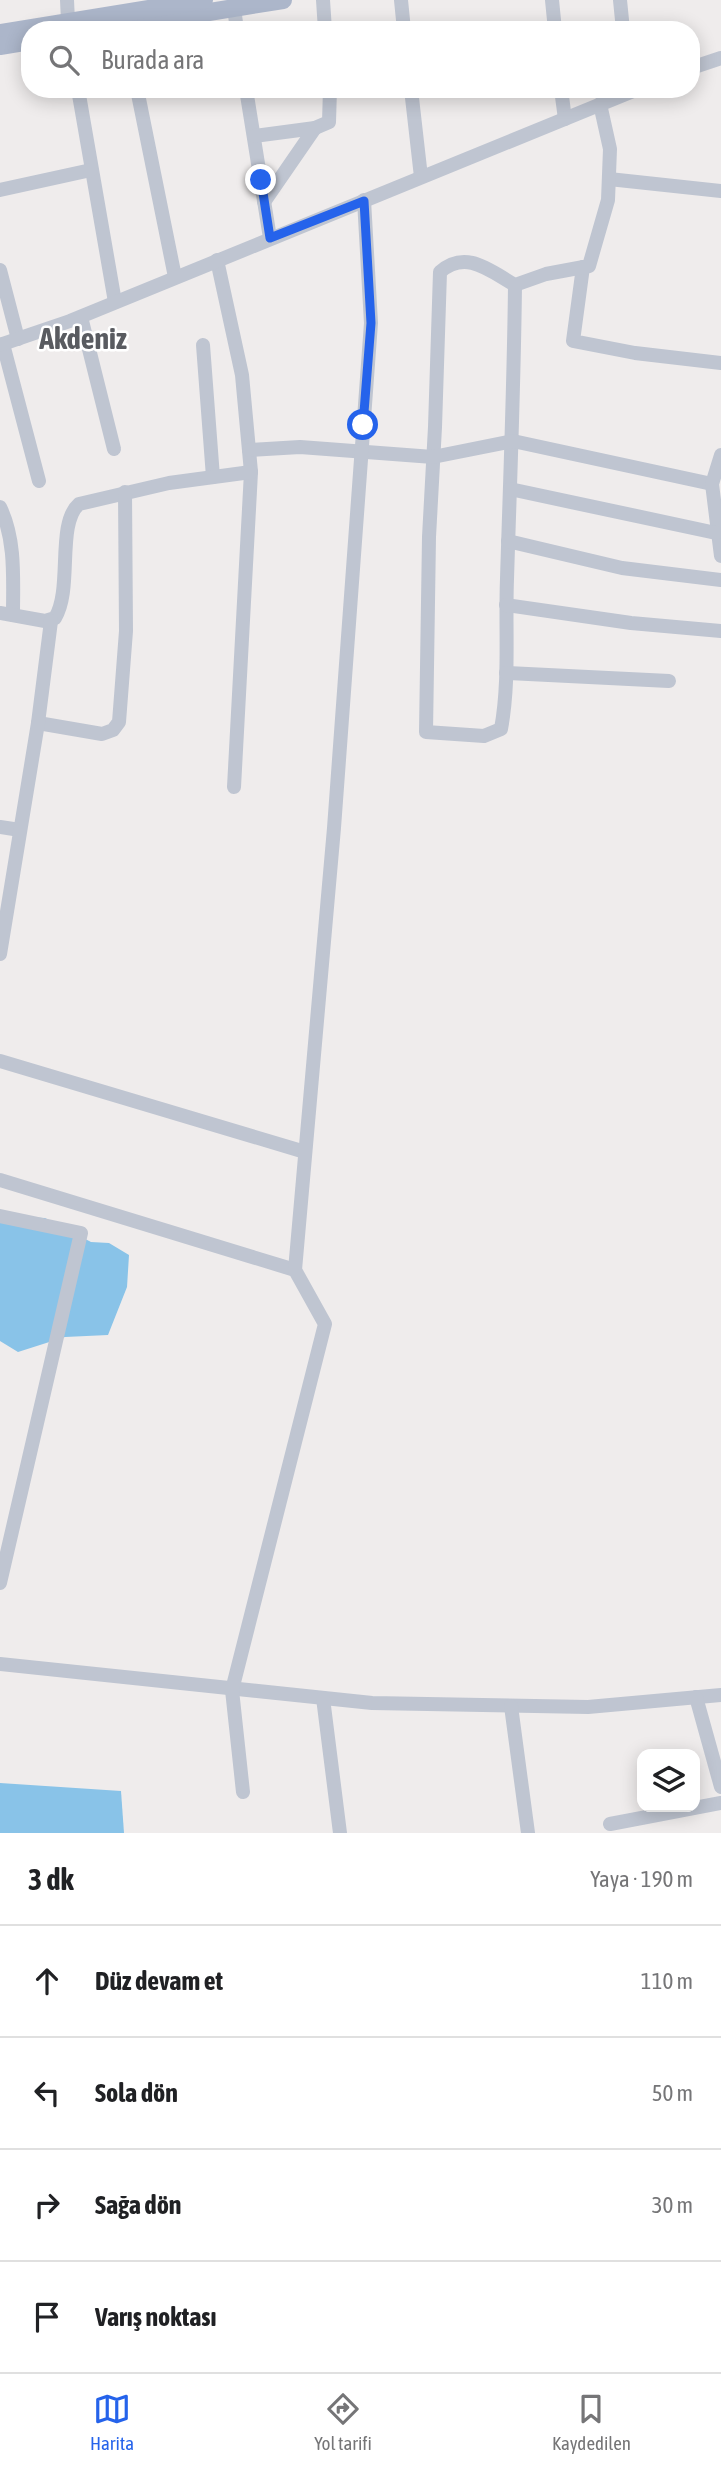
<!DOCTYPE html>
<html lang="tr">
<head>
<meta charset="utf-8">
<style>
	:root { --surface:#fff; --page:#f6f6f6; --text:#202124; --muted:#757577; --line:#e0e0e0; --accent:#2563eb }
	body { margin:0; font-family:"Asap Condensed",sans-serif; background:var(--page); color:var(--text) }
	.controls { position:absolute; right:21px; bottom:21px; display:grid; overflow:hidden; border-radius:14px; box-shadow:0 4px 18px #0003 }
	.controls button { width:63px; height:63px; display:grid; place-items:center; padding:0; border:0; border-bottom:2px solid var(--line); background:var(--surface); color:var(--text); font:35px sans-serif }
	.stop { position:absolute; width:21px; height:21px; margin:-16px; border:5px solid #2563eb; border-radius:50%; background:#fff }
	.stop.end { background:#2563eb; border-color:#fff; box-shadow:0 2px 7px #0008 }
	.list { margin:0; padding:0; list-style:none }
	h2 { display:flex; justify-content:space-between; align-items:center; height:91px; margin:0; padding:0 28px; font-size:30px }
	h2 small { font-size:23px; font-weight:400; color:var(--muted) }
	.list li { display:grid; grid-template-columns:46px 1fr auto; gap:21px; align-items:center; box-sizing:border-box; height:112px; padding:0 28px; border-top:2px solid var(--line) }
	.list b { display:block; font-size:26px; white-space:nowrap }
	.list em { font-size:23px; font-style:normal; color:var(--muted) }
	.icon { flex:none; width:38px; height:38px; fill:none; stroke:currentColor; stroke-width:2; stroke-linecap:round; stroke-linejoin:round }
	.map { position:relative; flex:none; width:721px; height:1833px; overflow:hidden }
	.search { position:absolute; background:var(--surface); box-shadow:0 4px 18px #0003; left:21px; right:21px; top:21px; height:77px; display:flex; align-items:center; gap:18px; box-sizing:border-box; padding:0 24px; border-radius:28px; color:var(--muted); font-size:26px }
	.sheet { height:539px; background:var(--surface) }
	nav { display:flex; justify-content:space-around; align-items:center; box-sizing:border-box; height:98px; border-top:2px solid var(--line); background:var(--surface); font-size:19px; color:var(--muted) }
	nav a { display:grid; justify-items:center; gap:4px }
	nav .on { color:var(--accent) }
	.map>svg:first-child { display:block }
	.water { fill:#89c3e8 }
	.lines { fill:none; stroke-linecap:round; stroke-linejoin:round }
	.minor { stroke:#bfc5d1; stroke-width:14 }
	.major { stroke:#acb6ca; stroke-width:18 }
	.route { stroke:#2563eb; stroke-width:9 }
	.labels { text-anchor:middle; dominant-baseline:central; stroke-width:5; stroke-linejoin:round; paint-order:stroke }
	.district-label { font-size:30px; font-weight:bold; fill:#595b60; stroke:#fff }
</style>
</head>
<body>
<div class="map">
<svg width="721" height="1833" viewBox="0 0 721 1833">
	<rect width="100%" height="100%" fill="#efecec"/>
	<g class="water">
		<path d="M0,1216L45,1218L91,1242L109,1243L129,1255L127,1287L108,1335L65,1337L18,1352L0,1341Z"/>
		<path d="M0,1783L121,1791L124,1833H0Z"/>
	</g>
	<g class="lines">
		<g class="minor">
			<path d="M67,0L68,21"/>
			<path d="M323,0L325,30"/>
			<path d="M401,0L404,30"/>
			<path d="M552,0L555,30"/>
			<path d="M620,0L623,30"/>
			<path d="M234,8L237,30"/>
			<path d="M691,68L721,58"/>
			<path d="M78,89L115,302"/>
			<path d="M137,89L175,277"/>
			<path d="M246,89L270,238"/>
			<path d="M411,89L421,177"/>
			<path d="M561,89L565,119"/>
			<path d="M254,136L315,128L329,122L330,89"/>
			<path d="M609,179L721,191"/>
			<path d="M0,190L91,170"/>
			<path d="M264,202L315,128"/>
			<path d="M217,260L242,375L251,472L234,787"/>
			<path d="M583,267L573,341L635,353L721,363"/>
			<path d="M0,270L18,339"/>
			<path d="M515,285C514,383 510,481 507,579C505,629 510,680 501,729L484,736L426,732L429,537L435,427L440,272C466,249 490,271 515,285L546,274L589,266L608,200L610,149L600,104"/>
			<path d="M81,317L114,449"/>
			<path d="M3,344L39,481"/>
			<path d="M0,345L70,321L638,89"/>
			<path d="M203,345L213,477"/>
			<path d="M249,450L300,447L433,457L513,441L712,484"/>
			<path d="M721,455L712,484L721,556"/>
			<path d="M510,489L716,533"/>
			<path d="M0,507C16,540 13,579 13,615"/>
			<path d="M508,541L622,568L721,580"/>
			<path d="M506,605L631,623L721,631"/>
			<path d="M0,613L45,621L55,618C73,589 56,524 79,504L169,483L251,472"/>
			<path d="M506,673L669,681"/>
			<path d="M38,723L102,734L113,730L119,722L126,631L125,492"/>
			<path d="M0,827L20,830"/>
			<path d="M0,954L38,723L51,621"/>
			<path d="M0,1061L305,1152"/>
			<path d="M0,1180L295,1270"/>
			<path d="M0,1216L81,1233L0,1583"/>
			<path d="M0,1664L372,1703L588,1707L721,1695"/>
			<path d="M696,1697L721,1787"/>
			<path d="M323,1698L340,1833"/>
			<path d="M511,1706L528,1833"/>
			<path d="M243,1792L232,1690L325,1324L295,1270L334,828L371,323L364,200"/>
			<path d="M610,1824L721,1803"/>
		</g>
		<g class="major">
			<path d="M99,30L283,0"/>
			<path d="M0,33L204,0"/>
			<path d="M0,46L30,41"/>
		</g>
	</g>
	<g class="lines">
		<path class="route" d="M261,180L270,238L364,201L371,323L363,425"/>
	</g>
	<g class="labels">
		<g class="district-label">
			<text x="83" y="338">Akdeniz</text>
		</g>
	</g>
</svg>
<div class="controls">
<button><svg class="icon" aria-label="layers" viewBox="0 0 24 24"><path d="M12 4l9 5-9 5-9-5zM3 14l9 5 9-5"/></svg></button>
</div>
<div class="stop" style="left:363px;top:425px"></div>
<div class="stop end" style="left:261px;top:180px"></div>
<div class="search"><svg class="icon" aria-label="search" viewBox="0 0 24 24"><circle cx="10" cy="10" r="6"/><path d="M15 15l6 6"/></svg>Burada ara</div>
</div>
<section class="sheet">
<h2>3 dk<small>Yaya · 190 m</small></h2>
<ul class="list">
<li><svg class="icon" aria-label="ahead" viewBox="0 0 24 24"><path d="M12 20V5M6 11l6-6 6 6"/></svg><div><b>Düz devam et</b></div><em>110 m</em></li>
<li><svg class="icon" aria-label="left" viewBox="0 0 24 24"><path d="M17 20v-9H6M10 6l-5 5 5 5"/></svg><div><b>Sola dön</b></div><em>50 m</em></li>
<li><svg class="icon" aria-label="right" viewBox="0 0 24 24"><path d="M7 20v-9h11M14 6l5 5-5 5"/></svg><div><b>Sağa dön</b></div><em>30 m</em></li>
<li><svg class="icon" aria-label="arrive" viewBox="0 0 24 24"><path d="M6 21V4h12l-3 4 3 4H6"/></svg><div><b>Varış noktası</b></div></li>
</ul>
</section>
<nav>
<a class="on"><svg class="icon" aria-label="map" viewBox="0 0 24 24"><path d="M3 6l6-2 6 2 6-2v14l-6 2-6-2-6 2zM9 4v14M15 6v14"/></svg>Harita</a>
<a><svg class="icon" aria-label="directions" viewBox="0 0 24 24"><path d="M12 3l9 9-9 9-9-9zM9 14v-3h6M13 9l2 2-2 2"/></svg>Yol tarifi</a>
<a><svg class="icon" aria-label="saved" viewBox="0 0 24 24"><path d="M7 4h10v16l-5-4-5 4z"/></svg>Kaydedilen</a>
</nav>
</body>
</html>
